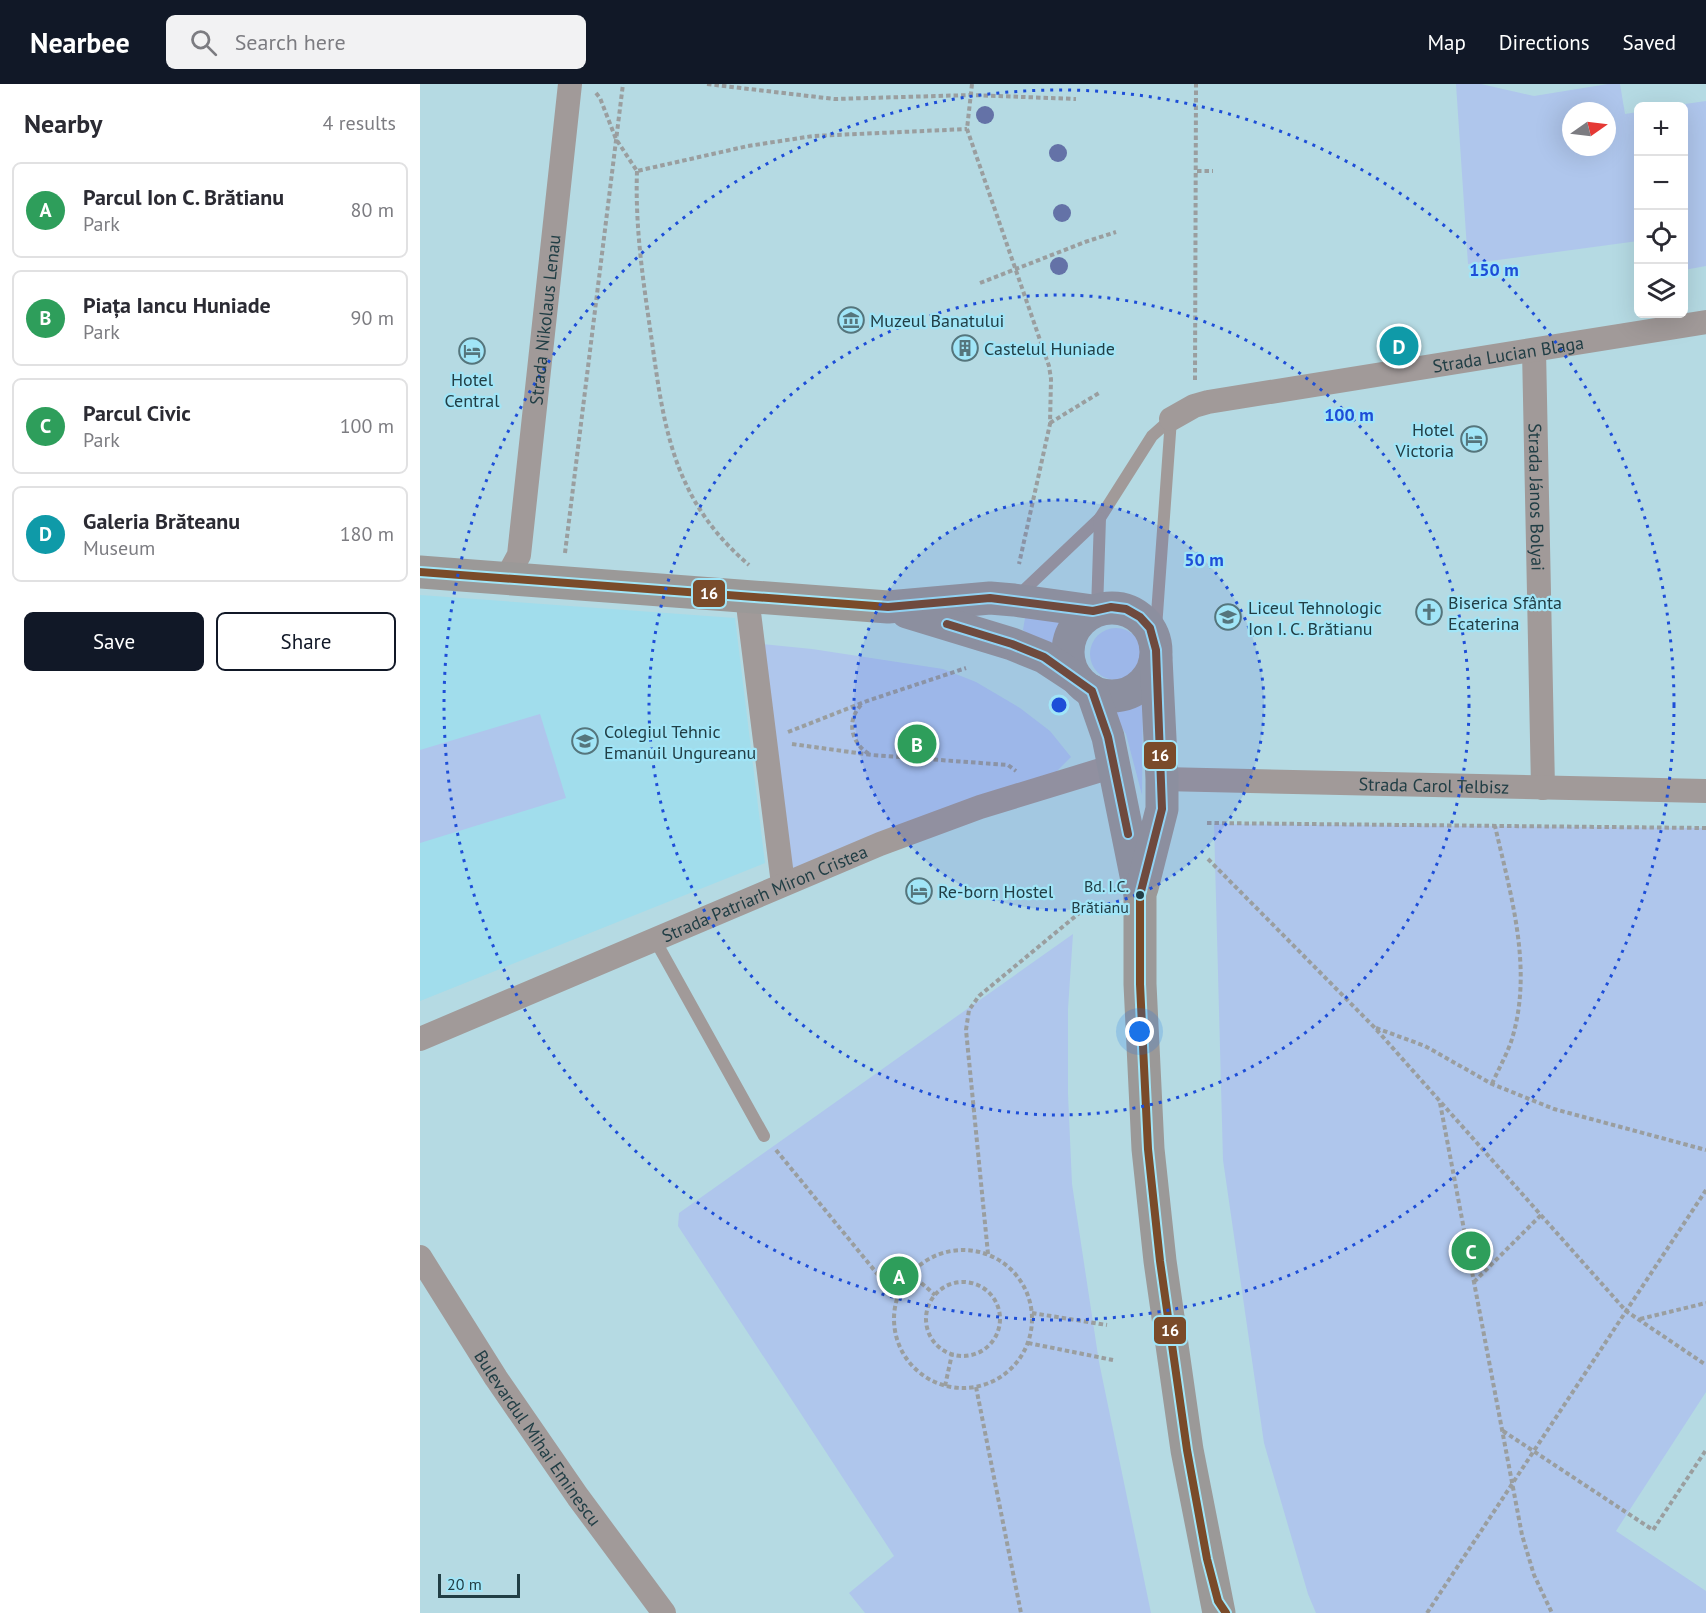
<!DOCTYPE html>
<html lang="en">
<head>
<meta charset="utf-8">
<style>
	:root { --surface:#fff; --page:#f2f2f3; --text:#2b2b33; --muted:#7c7c81; --line:#e1e1e2; --accent:#111827 }
	body { margin:0; font-family:"PT Sans",sans-serif; background:var(--page); color:var(--text) }
	.controls { position:absolute; right:18px; top:18px; display:grid; overflow:hidden; border-radius:9px; box-shadow:0 6px 24px #0002 }
	.controls button { width:54px; height:54px; display:grid; place-items:center; padding:0; border:0; border-bottom:2px solid var(--line); background:var(--surface); color:var(--text); font:30px sans-serif }
	.compass { position:absolute; left:1142px; top:18px; width:54px; height:54px; border-radius:50%; background:var(--surface); box-shadow:0 6px 24px #0002; rotate:76deg }
	.scale { position:absolute; left:18px; bottom:15px; width:82px; box-sizing:border-box; padding-left:6px; border:3px solid #213e45; border-top:0; font-size:16px; line-height:21px; white-space:nowrap; color:#213e45; -webkit-text-stroke:4px #a1e5f7; paint-order:stroke }
	.you { position:absolute; left:720px; top:948px; width:21px; height:21px; margin:-15px; border:4px solid #fff; border-radius:50%; background:#1a73e8; box-shadow:0 0 0 9px #1a73e833 }
	.badge { display:grid; place-items:center; width:39px; height:39px; border-radius:50%; background:var(--accent); color:#fff; font-size:20px; font-weight:700 }
	.pin { position:absolute; translate:-50% -50%; border:3px solid #fff; box-shadow:0 2px 6px #0006 }
	.list { margin:0; padding:0; list-style:none }
	h2 { display:flex; justify-content:space-between; align-items:center; height:78px; margin:0; padding:0 24px; font-size:26px }
	h2 small { font-size:20px; font-weight:400; color:var(--muted) }
	.list li { display:grid; grid-template-columns:39px 1fr auto; gap:18px; align-items:center; box-sizing:border-box; height:96px; margin:0 12px 12px; padding:0 12px; border:2px solid var(--line); border-radius:9px }
	.list b { display:block; font-size:22px; white-space:nowrap }
	.list p { margin:0; font-size:20px; white-space:nowrap; color:var(--muted) }
	.list em { font-size:20px; font-style:normal; color:var(--muted) }
	.actions { display:flex; gap:12px; padding:18px 24px }
	.actions a { flex:1; padding:14px 0; border:2px solid var(--accent); border-radius:9px; text-align:center; font-size:21px; color:var(--accent) }
	.actions .main { background:var(--accent); color:#fff }
	.icon { flex:none; width:33px; height:33px; fill:none; stroke:currentColor; stroke-width:2; stroke-linecap:round; stroke-linejoin:round }
	.map { position:relative; flex:none; width:1286px; height:1529px; overflow:hidden }
	header { display:flex; align-items:center; gap:36px; box-sizing:border-box; height:84px; padding:0 30px; background:var(--accent); color:#fff }
	header strong { font-size:28px }
	nav { display:flex; gap:33px; margin-inline-start:auto; font-size:21px }
	.search { width:420px; height:54px; background:var(--page); display:flex; align-items:center; gap:15px; box-sizing:border-box; padding:0 21px; border-radius:9px; color:var(--muted); font-size:22px }
	main { display:flex }
	aside { flex:1; background:var(--surface) }
	.map>svg:first-child { display:block }
	.built { fill:#a1ddec }
	.green { fill:#afc6ec; fill-rule:evenodd }
	.lines { fill:none; stroke-linecap:round; stroke-linejoin:round }
	.path { stroke:#9a9e9f; stroke-width:4; stroke-dasharray:4.5 3; stroke-linecap:butt }
	.lane { stroke:#a19a99; stroke-width:12 }
	.street { stroke:#a19a99; stroke-width:24 }
	.secondary { stroke:#9b9998; stroke-width:33 }
	.bus-1-casing { stroke:#a1e5f7; stroke-width:12 }
	.bus-1 { stroke:#7a4b2a; stroke-width:8 }
	.tree { fill:#6472a7 }
	.ring { fill:none; stroke:#1d4ed8; stroke-width:3; stroke-dasharray:3 6 }
	.bus-dot { fill:#213e45; stroke:#a1e5f7; stroke-width:2 }
	.labels { text-anchor:middle; dominant-baseline:central; stroke-width:4.5; stroke-linejoin:round; paint-order:stroke }
	.bus-label { font-size:16px; fill:#213e45; stroke:#a1e5f7; text-anchor:end }
	.street-label { font-size:18px; fill:#213e45; stroke:#a1e5f7 }
	.poi-label { font-size:18px; fill:#213e45; stroke:#a1e5f7; text-anchor:start }
	.centre { fill:#1d4ed8; stroke:#a1e5f7; stroke-width:3 }
	.ring-label { font-size:18px; text-anchor:middle; font-weight:bold; fill:#1d4ed8; stroke:#a1e5f7; stroke-width:4.5; stroke-linejoin:round; paint-order:stroke }
	.line-badge { stroke:#a1e5f7; stroke-width:2 }
	.badge-label { font-size:16px; text-anchor:middle; font-weight:bold; fill:#fff }
</style>
</head>
<body>
<header>
<strong>Nearbee</strong>
<div class="search"><svg class="icon" aria-label="search" viewBox="0 0 24 24"><circle cx="10" cy="10" r="6"/><path d="M15 15l6 6"/></svg>Search here</div>
<nav><a>Map</a><a>Directions</a><a>Saved</a></nav>
</header>
<main>
<aside>
<h2>Nearby<small>4 results</small></h2>
<ul class="list">
<li><span class="badge" style="background:#2e9e5b">A</span><div><b>Parcul Ion C. Brătianu</b><p>Park</p></div><em>80 m</em></li>
<li><span class="badge" style="background:#2e9e5b">B</span><div><b>Piața Iancu Huniade</b><p>Park</p></div><em>90 m</em></li>
<li><span class="badge" style="background:#2e9e5b">C</span><div><b>Parcul Civic</b><p>Park</p></div><em>100 m</em></li>
<li><span class="badge" style="background:#0f9aa8">D</span><div><b>Galeria Brăteanu</b><p>Museum</p></div><em>180 m</em></li>
</ul>
<div class="actions"><a class="main">Save</a><a>Share</a></div>
</aside>
<div class="map">
<svg width="1286" height="1529" viewBox="0 0 1286 1529">
	<rect width="100%" height="100%" fill="#b5dae3"/>
	<path class="built" d="M0,511L315,534L345,779L0,917Z"/>
	<g class="green">
		<path d="M1036,0H1061L1114,12L1188,0H1200L1205,30L1218,28V157L1048,180ZM1151,27H1187V63H1151Z"/>
		<path d="M1286,17V182L1264,186V22H1251Z"/>
		<path d="M605,534L649,537L642,548L641,574L603,546Z"/>
		<circle cx="696" cy="570" r="26"/>
		<path d="M341,560L392,565L523,585L556,598L600,624L630,647L651,673L636,688L371,786Z"/>
		<path d="M723,615L722,711L706,650L689,623C703,625 711,623 723,615Z"/>
		<path d="M120,630L146,714L0,759V666Z"/>
		<path d="M794,740L1286,744V1308L1196,1447L1286,1507V1529H896L888,1510L844,1359L803,1076Z"/>
		<path d="M653,850L648,925V1010L652,1100L679,1278L731,1529H445L429,1509L474,1472L258,1142L259,1129Z"/>
	</g>
	<g class="lines">
		<g class="path">
			<path d="M287,0L414,15L551,11L656,15"/>
			<path d="M552,0L547,45L629,282L631,295L630,340L599,480"/>
			<path d="M176,9L180,14L196,55L217,87L328,62L393,52L547,45"/>
			<path d="M217,87C215,143 223,196 231,251C238,300 244,353 265,398C280,431 302,458 329,481"/>
			<path d="M777,87H793"/>
			<path d="M560,199L665,158L696,148"/>
			<path d="M775,296L776,0"/>
			<path d="M630,339L679,309"/>
			<path d="M145,469L203,0"/>
			<path d="M441,621C426,637 431,659 449,670"/>
			<path d="M368,648L447,617L546,584"/>
			<path d="M372,660L452,671L588,681L596,687"/>
			<path d="M787,739L1286,744"/>
			<path d="M788,775L955,944L1206,1227L1286,1281"/>
			<path d="M956,944L1005,962L1072,1000L1134,1025L1286,1066"/>
			<path d="M1072,1000C1078,986 1086,972 1091,958C1114,887 1091,812 1075,742"/>
			<path d="M1020,1019L1102,1451L1114,1491L1132,1529"/>
			<path d="M356,1066L477,1214"/>
			<circle cx="543" cy="1235" r="69"/>
			<path d="M568,1170L546,946L549,926L559,912L669,821"/>
			<path d="M490,1189L515,1211"/>
			<path d="M1054,1198L1121,1131"/>
			<circle cx="543" cy="1235" r="37"/>
			<path d="M612,1229L687,1241"/>
			<path d="M1220,1235L1286,1219"/>
			<path d="M608,1259L693,1276"/>
			<path d="M525,1302L532,1270"/>
			<path d="M556,1303L601,1529"/>
			<path d="M1083,1347L1233,1446L1286,1366"/>
			<path d="M1007,1529L1286,1106"/>
		</g>
		<g class="lane">
			<path d="M598,512L680,434L732,352L751,335"/>
			<path d="M677,526L680,434"/>
			<path d="M735,558L751,335"/>
			<path d="M235,856L344,1052"/>
		</g>
		<g class="street">
			<path id="s1" d="M1114,266L1123,704"/>
			<path id="s2" d="M751,335L774,322L788,318L1286,238"/>
			<path id="s3" d="M86,495L99,471L150,0"/>
			<path d="M327,513L363,800"/>
			<path id="s4" d="M742,695L1286,707"/>
			<path id="s5" d="M0,955L460,760L560,723L694,682"/>
			<path id="s6" d="M0,1173L76,1294L158,1413L244,1529"/>
		</g>
		<g class="secondary">
			<path d="M0,488L468,523L570,514L594,516L673,527"/>
			<circle cx="692" cy="568" r="44"/>
			<path d="M487,528L592,560L624,573L656,594"/>
			<path d="M672,607L688,653L720,811V900L728,1065L740,1177L767,1366L799,1529"/>
			<path d="M722,804L742,725V695L736,574"/>
		</g>
		<g class="bus-1-casing">
			<g id="bus-1">
				<path d="M0,488L468,523L570,514L673,527L691,523L706,525L720,533L730,544L736,566L742,725L720,811V900L728,1065L740,1177L767,1366L787,1475L798,1517L806,1529"/>
				<path d="M527,540L592,560L624,573L672,607L688,653L708,750"/>
			</g>
		</g>
		<use href="#bus-1" class="bus-1"/>
	</g>
	<g class="tree">
		<circle cx="565" cy="31" r="9"/>
		<circle cx="638" cy="69" r="9"/>
		<circle cx="642" cy="129" r="9"/>
		<circle cx="639" cy="182" r="9"/>
	</g>
	<circle cx="639" cy="621" r="205" fill="#1d4ed8" fill-opacity=".12"/>
	<g class="ring">
		<circle cx="639" cy="621" r="205"/>
		<circle cx="639" cy="621" r="410"/>
		<circle cx="639" cy="621" r="615"/>
	</g>
	<defs>
		<g id="museum-ring" transform="scale(1.35)"><circle r="9.5" fill="#a1e5f7" stroke="#55757c" stroke-width="1.5"/><path d="M0-6L6-3V-2H-6V-3ZM-5-1h2V3h-2ZM-1-1h2V3h-2ZM3-1h2V3H3ZM-6 4H6V6H-6Z" fill="#55757c"/></g>
		<g id="building-ring" transform="scale(1.35)"><circle r="9.5" fill="#a1e5f7" stroke="#55757c" stroke-width="1.5"/><path d="M-4-6H4V6H1V3H-1V6H-4ZM-2.5-4.3h1.7v1.8h-1.7ZM.8-4.3h1.7v1.8H.8ZM-2.5-1h1.7V.8h-1.7ZM.8-1h1.7V.8H.8Z" fill="#55757c"/></g>
		<g id="hotel-ring" transform="scale(1.35)"><circle r="9.5" fill="#a1e5f7" stroke="#55757c" stroke-width="1.5"/><path d="M-6-4.5h1.5V1H6V5H4.5V3h-9V5H-6ZM-4 0a1.8 1.8 0 1 1 3.6 0ZM.5 0V-2.5h3Q6-2.5 6 0Z" fill="#55757c"/></g>
		<g id="church-ring" transform="scale(1.35)"><circle r="9.5" fill="#a1e5f7" stroke="#55757c" stroke-width="1.5"/><path d="M-1.2-6h2.4v3.5h3.3v2.4h-3.3V6h-2.4V-.1h-3.3v-2.4h3.3Z" fill="#55757c"/></g>
		<g id="school-ring" transform="scale(1.35)"><circle r="9.5" fill="#a1e5f7" stroke="#55757c" stroke-width="1.5"/><path d="M0-5L7-2L0 1L-7-2ZM-4 1L0 2.5L4 1V4Q0 6-4 4Z" fill="#55757c"/></g>
	</defs>
	<g fill-rule="evenodd">
		<use href="#museum-ring" x="431" y="236"/>
		<use href="#building-ring" x="545" y="264"/>
		<use href="#hotel-ring" x="52" y="267"/>
		<use href="#hotel-ring" x="1054" y="355"/>
		<use href="#church-ring" x="1009" y="528"/>
		<use href="#school-ring" x="808" y="533"/>
		<use href="#school-ring" x="165" y="657"/>
		<use href="#hotel-ring" x="499" y="807"/>
	</g>
	<circle class="bus-dot" cx="720" cy="811" r="5"/>
	<g class="labels">
		<g class="bus-label">
			<text x="709" y="802">Bd. I.C.<tspan x="709" dy="21">Brătianu</tspan></text>
		</g>
		<g class="street-label">
			<text stroke="none"><textPath href="#s3" startOffset="264">Strada Nikolaus Lenau</textPath></text>
			<text stroke="none"><textPath href="#s2" startOffset="345">Strada Lucian Blaga</textPath></text>
			<text stroke="none"><textPath href="#s1" startOffset="147">Strada János Bolyai</textPath></text>
			<text stroke="none"><textPath href="#s4" startOffset="272">Strada Carol Telbisz</textPath></text>
			<text stroke="none"><textPath href="#s5" startOffset="374">Strada Patriarh Miron Cristea</textPath></text>
			<text stroke="none"><textPath href="#s6" startOffset="216">Bulevardul Mihai Eminescu</textPath></text>
		</g>
		<g class="poi-label">
			<text x="450" y="236">Muzeul Banatului</text>
			<text x="564" y="264">Castelul Huniade</text>
			<text x="52" y="295" text-anchor="middle">Hotel<tspan x="52" dy="21">Central</tspan></text>
			<text x="1034" y="345" text-anchor="end">Hotel<tspan x="1034" dy="21">Victoria</tspan></text>
			<text x="1028" y="518">Biserica Sfânta<tspan x="1028" dy="21">Ecaterina</tspan></text>
			<text x="828" y="523">Liceul Tehnologic<tspan x="828" dy="21">Ion I. C. Brătianu</tspan></text>
			<text x="184" y="647">Colegiul Tehnic<tspan x="184" dy="21">Emanuil Ungureanu</tspan></text>
			<text x="518" y="807">Re-born Hostel</text>
		</g>
	</g>
	<circle cx="639" cy="621" r="9" class="centre"/>
	<g class="ring-label">
		<text x="1074" y="192">150 m</text>
		<text x="929" y="337">100 m</text>
		<text x="784" y="482">50 m</text>
	</g>
	<g class="line-badge">
		<rect x="272" y="495" width="34" height="29" rx="6" fill="#7a4b2a"/>
		<rect x="723" y="657" width="34" height="29" rx="6" fill="#7a4b2a"/>
		<rect x="733" y="1232" width="34" height="29" rx="6" fill="#7a4b2a"/>
	</g>
	<g class="badge-label">
		<text x="289" y="515">16</text>
		<text x="740" y="677">16</text>
		<text x="750" y="1252">16</text>
	</g>
</svg>
<div class="controls">
<button>+</button>
<button>−</button>
<button><svg class="icon" aria-label="locate" viewBox="0 0 24 24"><circle cx="12" cy="12" r="6"/><path d="M12 2v4M12 18v4M2 12h4M18 12h4"/></svg></button>
<button><svg class="icon" aria-label="layers" viewBox="0 0 24 24"><path d="M12 4l9 5-9 5-9-5zM3 14l9 5 9-5"/></svg></button>
</div>
<svg class="compass" viewBox="-18 -18 36 36"><path d="M0-13l5 13h-10z" fill="#e53935"/><path d="M0 13l5-13h-10z" fill="#7c7c81"/></svg>
<div class="scale">20 m</div>
<div class="you"></div>
<div class="pin badge" style="left:479px;top:1192px;background:#2e9e5b">A</div>
<div class="pin badge" style="left:497px;top:660px;background:#2e9e5b">B</div>
<div class="pin badge" style="left:1051px;top:1167px;background:#2e9e5b">C</div>
<div class="pin badge" style="left:979px;top:262px;background:#0f9aa8">D</div>
</div>
</main>
</body>
</html>
